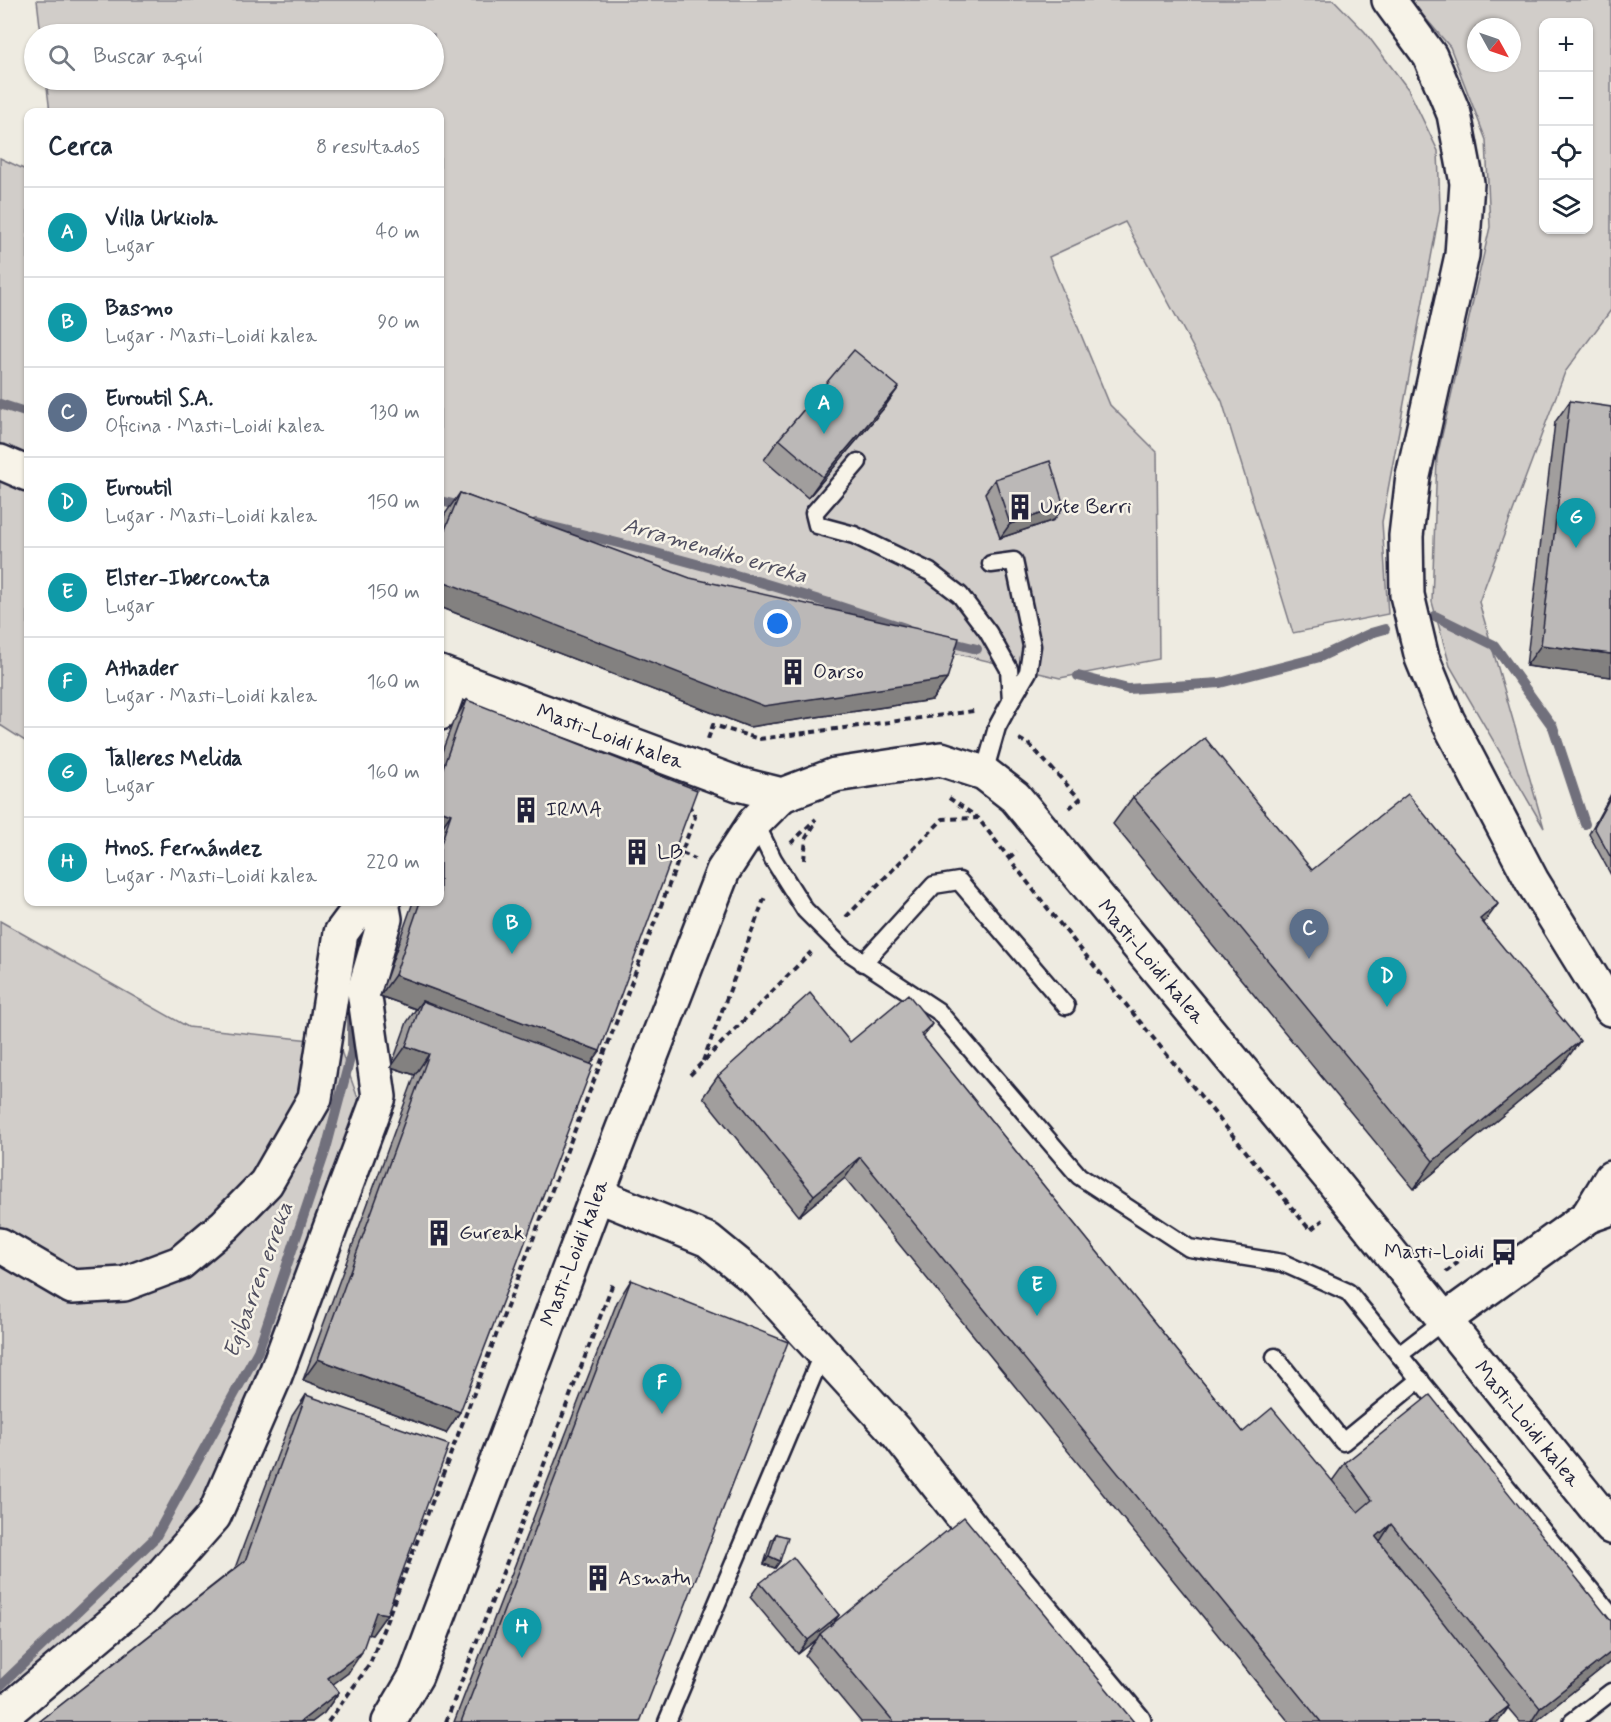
<!DOCTYPE html>
<html lang="es">
<head>
<meta charset="utf-8">
<style>
	:root { --surface:#fff; --page:#f6f6f7; --text:#1f2937; --muted:#747a83; --line:#e0e1e3; --accent:#111827 }
	body { margin:0; font-family:Mynerve,sans-serif; background:var(--page); color:var(--text) }
	.controls { position:absolute; right:18px; top:18px; display:grid; overflow:hidden; border-radius:12px; box-shadow:0 2px 4px #0004 }
	.controls button { width:54px; height:54px; display:grid; place-items:center; padding:0; border:0; border-bottom:2px solid var(--line); background:var(--surface); color:var(--text); font:30px sans-serif }
	.compass { position:absolute; left:1467px; top:18px; width:54px; height:54px; border-radius:50%; background:var(--surface); box-shadow:0 2px 4px #0004; rotate:130deg }
	.you { position:absolute; left:778px; top:624px; width:21px; height:21px; margin:-15px; border:4px solid #fff; border-radius:50%; background:#1a73e8; box-shadow:0 0 0 9px #1a73e833 }
	.badge { display:grid; place-items:center; width:39px; height:39px; border-radius:50%; background:var(--accent); color:#fff; font-size:20px; font-weight:700 }
	.pin { position:absolute; translate:-50% -50px; filter:drop-shadow(0 2px 3px #0008) }
	.pin::after { content:''; position:absolute; top:32px; width:21px; height:18px; background:inherit; clip-path:polygon(0 0,100% 0,50% 100%) }
	.list { margin:0; padding:0; list-style:none }
	h2 { display:flex; justify-content:space-between; align-items:center; height:78px; margin:0; padding:0 24px; font-size:26px }
	h2 small { font-size:20px; font-weight:400; color:var(--muted) }
	.list li { display:grid; grid-template-columns:39px 1fr auto; gap:18px; align-items:center; box-sizing:border-box; height:90px; padding:0 24px; border-top:2px solid var(--line) }
	.list b { display:block; font-size:22px; white-space:nowrap }
	.list p { margin:0; font-size:20px; white-space:nowrap; color:var(--muted) }
	.list em { font-size:20px; font-style:normal; color:var(--muted) }
	.icon { flex:none; width:33px; height:33px; fill:none; stroke:currentColor; stroke-width:2; stroke-linecap:round; stroke-linejoin:round }
	.map { position:relative; flex:none; width:1611px; height:1722px; overflow:hidden }
	.search { position:absolute; background:var(--surface); box-shadow:0 2px 4px #0004; left:24px; top:24px; width:420px; height:66px; display:flex; align-items:center; gap:15px; box-sizing:border-box; padding:0 21px; border-radius:33px; color:var(--muted); font-size:22px }
	.panel { position:absolute; background:var(--surface); box-shadow:0 2px 4px #0004; left:24px; top:108px; width:420px; height:798px; border-radius:12px }
	.map>svg:first-child { display:block }
	.green { fill:#d1cdc9; stroke:#7a7882; stroke-width:1.5; fill-rule:evenodd }
	.lines { fill:none; stroke-linecap:round; stroke-linejoin:round }
	.stream { stroke:#716f7b; stroke-width:10 }
	.service-casing { stroke:#22223b; stroke-width:21 }
	.minor-casing { stroke:#22223b; stroke-width:38 }
	.tertiary-casing { stroke:#22223b; stroke-width:38 }
	.path { stroke:#22223b; stroke-width:4; stroke-dasharray:6 4.5; stroke-linecap:butt }
	.service { stroke:#f7f3e8; stroke-width:16 }
	.minor { stroke:#f7f3e8; stroke-width:33 }
	.tertiary { stroke:#f7f3e8; stroke-width:33 }
	.wall { fill:#a19e9d; stroke:#22223b; stroke-width:1.5 }
	.shaded-wall { fill:#838180; stroke:#22223b; stroke-width:1.5 }
	.building { fill:#bbb8b7; stroke:#22223b; stroke-width:1.5 }
	.labels { text-anchor:middle; dominant-baseline:central; stroke-width:5; stroke-linejoin:round; paint-order:stroke }
	.poi-label { font-size:21px; fill:#22223b; stroke:#f7f3e8; text-anchor:start }
	.street-label { font-size:21px; fill:#22223b; stroke:#f7f3e8 }
	.water-label { font-size:22px; font-style:italic; fill:#504f60; stroke:#f7f3e8 }
</style>
</head>
<body>
<div class="map">
<svg width="1611" height="1722" viewBox="0 0 1611 1722">
	<rect width="100%" height="100%" fill="#eeebe1"/>
	<filter id="ink" filterUnits="userSpaceOnUse"><feTurbulence type="fractalNoise" baseFrequency=".0167" numOctaves="2"/><feDisplacementMap in="SourceGraphic" scale="12" xChannelSelector="R" yChannelSelector="G"/><feConvolveMatrix kernelMatrix="1 2 1 2 8 2 1 2 1" color-interpolation-filters="sRGB"/></filter>
	<g filter="url(#ink)">
		<g class="green">
			<path d="M37,0H1334L1365,32L1408,89L1438,151L1440,209L1382,522L1388,614L1293,633L1222,401L1125,222L1049,257L1110,405L1157,452L1159,659L1060,678L677,588L440,504V112H50L46,80H434V34H41Z"/>
			<path d="M1410,0H1611V310L1565,372L1479,602L1544,828L1450,666L1432,602L1437,457L1490,227L1486,140L1450,47ZM1544,22H1588V230H1544ZM1476,27H1512V63H1476Z"/>
			<path d="M0,158L28,171V457L0,445Z"/>
			<path d="M0,475L28,487V743L0,725Z"/>
			<path d="M0,921L188,1027L311,1040L340,1048L361,1107L201,1514L130,1595L0,1706Z"/>
		</g>
		<g class="lines">
			<g class="stream">
				<path d="M0,404L28,413"/>
				<path d="M440,501L466,507"/>
				<path d="M536,523C661,552 784,587 905,628"/>
				<path d="M1435,616L1494,645L1553,727L1585,824"/>
				<path d="M945,641L977,649"/>
				<path d="M1078,676L1128,689L1220,683L1320,657L1371,633L1385,629"/>
				<path d="M0,1686L155,1538L258,1351L326,1149L352,1051V1014"/>
			</g>
			<g class="service-casing">
				<g id="service">
					<path d="M858,462L814,513L817,525L854,535L930,572L960,595L988,632L1009,669L1011,701L997,727L984,773"/>
					<path d="M991,564L1014,561L1032,646L1028,672L1011,701"/>
					<path d="M755,822L773,859L805,910L844,949L938,1011L1079,1176L1189,1248L1283,1263L1348,1292L1611,1615"/>
					<path d="M863,963L934,885L959,881L1066,1006"/>
					<path d="M1399,1355L1443,1321"/>
					<path d="M1275,1357L1343,1442L1420,1379"/>
					<path d="M667,1722L823,1352"/>
					<path d="M1572,1722L1611,1692"/>
				</g>
			</g>
			<g class="minor-casing">
				<g id="minor">
					<path d="M0,462L28,474"/>
					<path d="M440,673L738,784L782,795L835,775L941,759L984,773L1015,797L1332,1180L1611,1527"/>
					<path d="M440,713L452,679"/>
					<path d="M597,1195L708,1240L758,1281L897,1433L974,1531L1134,1722"/>
					<path d="M1588,1216L1611,1178"/>
					<path d="M0,1245L72,1287L124,1284L180,1263L225,1225L266,1183L315,1098L341,933L364,902"/>
					<path d="M1443,1321L1588,1216L1611,1208"/>
					<path d="M0,1718L138,1602L214,1516L273,1381L379,1097L364,991L385,919L382,902"/>
					<path d="M389,1722L416,1676L597,1195L723,871L755,822L782,795"/>
				</g>
			</g>
			<g class="tertiary-casing">
				<path id="tertiary" d="M1389,0L1430,56L1454,114L1467,183L1462,255L1413,476L1406,536L1407,595L1422,658L1447,719L1532,881L1611,1009"/>
			</g>
			<g class="path">
				<path d="M708,739L713,725L759,739L974,711L977,713"/>
				<path d="M1019,739L1031,746L1080,799L1067,810"/>
				<path d="M949,798L977,817"/>
				<path d="M791,843L816,819"/>
				<path d="M682,853L695,859"/>
				<path d="M1009,858L1017,851"/>
				<path d="M804,860L806,838L816,822"/>
				<path d="M846,917L943,819L978,818L1052,914L1310,1230L1323,1220"/>
				<path d="M703,1061L766,894"/>
				<path d="M690,1075L811,952"/>
				<path d="M1446,1272L1457,1263L1461,1268"/>
				<path d="M328,1722L370,1664L695,817L689,805"/>
				<path d="M446,1722L613,1283"/>
			</g>
			<use href="#service" class="service"/>
			<use href="#minor" class="minor"/>
			<use href="#tertiary" class="tertiary"/>
		</g>
		<g class="wall">
			<path d="M1570,401L1611,677L1526,666L1555,422Z"/>
			<path d="M884,408L808,498L764,460L779,439Z"/>
			<path d="M995,479L1054,520L1000,538L985,493Z"/>
			<path d="M460,493L947,679L932,700L749,727L440,607V528L445,514Z"/>
			<path d="M467,700L591,1065L446,1433L303,1380L415,1075L391,1067L407,1022L416,1009L380,996L413,902H440V757L453,722Z"/>
			<path d="M1611,794V875L1589,834Z"/>
			<path d="M1133,797L1312,870L1484,923L1560,1068L1414,1189L1113,824Z"/>
			<path d="M923,1037L1243,1432L1332,1481L1345,1463L1611,1621V1661L1535,1722H1520L1508,1708L1498,1722H1289L845,1178L799,1216L703,1097L718,1076L850,1042Z"/>
			<path d="M631,1280L640,1722H454L617,1302Z"/>
			<path d="M306,1395L387,1614L372,1635L368,1634L348,1673L333,1684L339,1692L324,1713L312,1722H39L235,1568L292,1416Z"/>
			<path d="M776,1534L780,1561L775,1568L764,1564L771,1541Z"/>
			<path d="M760,1583L839,1615L832,1624L1134,1722H861L805,1655L817,1639L798,1654L750,1597Z"/>
		</g>
		<g class="shaded-wall">
			<path d="M899,387L884,408L808,498L823,477Z"/>
			<path d="M1064,506L1054,520L1000,538L1010,524Z"/>
			<path d="M440,580L947,679L932,700L749,727L440,607Z"/>
			<path d="M1541,645L1611,654V677L1526,666Z"/>
			<path d="M440,810L451,814L440,830Z"/>
			<path d="M1498,904L1478,931L1480,919Z"/>
			<path d="M395,975L600,1051L585,1072L422,1001L416,1009L380,996Z"/>
			<path d="M932,1024L918,1045L921,1034Z"/>
			<path d="M1580,1041L1560,1068L1414,1189L1433,1161Z"/>
			<path d="M406,1046L429,1054L415,1075L391,1067Z"/>
			<path d="M860,1157L845,1178L799,1216L814,1195Z"/>
			<path d="M318,1359L460,1412L446,1433L303,1380Z"/>
			<path d="M1391,1524L1377,1546L1376,1537Z"/>
			<path d="M769,1556L780,1561L775,1568L764,1564Z"/>
			<path d="M376,1612L387,1614L372,1635L361,1633Z"/>
			<path d="M839,1615L829,1629L820,1634L817,1639L798,1654L808,1640Z"/>
			<path d="M362,1652L348,1673L313,1699L328,1678Z"/>
			<path d="M1611,1652V1661L1535,1722H1531L1540,1708Z"/>
			<path d="M339,1692L324,1713L312,1722H300Z"/>
			<path d="M1509,1706L1498,1722H1488Z"/>
		</g>
		<g class="building">
			<path d="M854,350L899,387L823,477L779,439Z"/>
			<path d="M1570,401L1611,407V654L1541,645Z"/>
			<path d="M1050,461L1064,506L1010,524L995,479Z"/>
			<path d="M460,493L690,578L959,638L947,679L764,706L440,580V542Z"/>
			<path d="M467,700L697,790L600,1051L395,975L420,902H440V846L451,814L440,810V776Z"/>
			<path d="M1205,738L1312,870L1408,794L1498,904L1480,919L1580,1041L1433,1161L1133,797Z"/>
			<path d="M1611,796V858L1594,827Z"/>
			<path d="M810,993L850,1042L908,994L932,1024L921,1034L1243,1432L1272,1408L1358,1512L1372,1500L1345,1463L1430,1395L1611,1621V1652L1540,1708L1391,1524L1376,1537L1509,1706L1488,1722H1321L860,1157L814,1195L718,1076Z"/>
			<path d="M422,1001L593,1065L460,1412L318,1359L429,1054L406,1046Z"/>
			<path d="M631,1280L788,1342L640,1722H461Z"/>
			<path d="M306,1395L449,1445L387,1614L376,1612L362,1652L328,1678L339,1692L300,1722H39L245,1561Z"/>
			<path d="M964,1517L1134,1722H894L820,1634Z"/>
			<path d="M776,1534L788,1537L780,1561L769,1556Z"/>
			<path d="M793,1557L839,1615L808,1640L760,1583Z"/>
		</g>
	</g>
	<defs>
		<g id="building-bare" transform="scale(2.07)"><path d="M-4-6H4V6H1V3H-1V6H-4ZM-2.5-4.3h1.7v1.8h-1.7ZM.8-4.3h1.7v1.8H.8ZM-2.5-1h1.7V.8h-1.7ZM.8-1h1.7V.8H.8Z" fill="#22223b" stroke="#f7f3e8" stroke-width="2.5" paint-order="stroke"/></g>
		<g id="bus-bare" transform="scale(2.07)"><path d="M-5-6H5V4H4V6H2V4H-2V6H-4V4H-5ZM-3.5-4V0h7V-4ZM-3.5 1.2v1.5H-2V1.2ZM2 1.2v1.5H3.5V1.2Z" fill="#22223b" stroke="#f7f3e8" stroke-width="2.5" paint-order="stroke"/></g>
	</defs>
	<g fill-rule="evenodd">
		<use href="#building-bare" x="1020" y="507"/>
		<use href="#building-bare" x="793" y="672"/>
		<use href="#building-bare" x="526" y="810"/>
		<use href="#building-bare" x="637" y="852"/>
		<use href="#building-bare" x="439" y="1233"/>
		<use href="#bus-bare" x="1504" y="1252"/>
		<use href="#building-bare" x="598" y="1578"/>
	</g>
	<g class="labels">
		<g class="poi-label">
			<text x="1040" y="507">Urte Berri</text>
			<text x="813" y="672">Oarso</text>
			<text x="546" y="810">IRMA</text>
			<text x="657" y="852">LB</text>
			<text x="459" y="1233">Gureak</text>
			<text x="1484" y="1252" text-anchor="end">Masti-Loidi</text>
			<text x="618" y="1578">Asmatu</text>
		</g>
		<g class="street-label">
			<text transform="translate(610 737) rotate(20)">Masti-Loidi kalea</text>
			<text transform="translate(1151 962) rotate(50)">Masti-Loidi kalea</text>
			<text transform="translate(575 1253) rotate(-69)">Masti-Loidi kalea</text>
			<text transform="translate(1527 1424) rotate(51)">Masti-Loidi kalea</text>
		</g>
		<g class="water-label">
			<text transform="translate(715 551) rotate(16)">Arramendiko erreka</text>
			<text transform="translate(259 1280) rotate(-70)">Egibarren erreka</text>
		</g>
	</g>
</svg>
<div class="controls">
<button>+</button>
<button>−</button>
<button><svg class="icon" aria-label="locate" viewBox="0 0 24 24"><circle cx="12" cy="12" r="6"/><path d="M12 2v4M12 18v4M2 12h4M18 12h4"/></svg></button>
<button><svg class="icon" aria-label="layers" viewBox="0 0 24 24"><path d="M12 4l9 5-9 5-9-5zM3 14l9 5 9-5"/></svg></button>
</div>
<svg class="compass" viewBox="-18 -18 36 36"><path d="M0-13l5 13h-10z" fill="#e53935"/><path d="M0 13l5-13h-10z" fill="#747a83"/></svg>
<div class="you"></div>
<div class="pin badge" style="left:824px;top:434px;background:#0f9aa8">A</div>
<div class="pin badge" style="left:512px;top:954px;background:#0f9aa8">B</div>
<div class="pin badge" style="left:1309px;top:959px;background:#5c6f8a">C</div>
<div class="pin badge" style="left:1387px;top:1007px;background:#0f9aa8">D</div>
<div class="pin badge" style="left:1037px;top:1316px;background:#0f9aa8">E</div>
<div class="pin badge" style="left:662px;top:1414px;background:#0f9aa8">F</div>
<div class="pin badge" style="left:1576px;top:548px;background:#0f9aa8">G</div>
<div class="pin badge" style="left:522px;top:1658px;background:#0f9aa8">H</div>
<div class="search"><svg class="icon" aria-label="search" viewBox="0 0 24 24"><circle cx="10" cy="10" r="6"/><path d="M15 15l6 6"/></svg>Buscar aquí</div>
<section class="panel">
<h2>Cerca<small>8 resultados</small></h2>
<ul class="list">
<li><span class="badge" style="background:#0f9aa8">A</span><div><b>Villa Urkiola</b><p>Lugar</p></div><em>40 m</em></li>
<li><span class="badge" style="background:#0f9aa8">B</span><div><b>Basmo</b><p>Lugar · Masti-Loidi kalea</p></div><em>90 m</em></li>
<li><span class="badge" style="background:#5c6f8a">C</span><div><b>Euroutil S.A.</b><p>Oficina · Masti-Loidi kalea</p></div><em>130 m</em></li>
<li><span class="badge" style="background:#0f9aa8">D</span><div><b>Euroutil</b><p>Lugar · Masti-Loidi kalea</p></div><em>150 m</em></li>
<li><span class="badge" style="background:#0f9aa8">E</span><div><b>Elster-Iberconta</b><p>Lugar</p></div><em>150 m</em></li>
<li><span class="badge" style="background:#0f9aa8">F</span><div><b>Athader</b><p>Lugar · Masti-Loidi kalea</p></div><em>160 m</em></li>
<li><span class="badge" style="background:#0f9aa8">G</span><div><b>Talleres Melida</b><p>Lugar</p></div><em>160 m</em></li>
<li><span class="badge" style="background:#0f9aa8">H</span><div><b>Hnos. Fernández</b><p>Lugar · Masti-Loidi kalea</p></div><em>220 m</em></li>
</ul>
</section>
</div>
</body>
</html>
